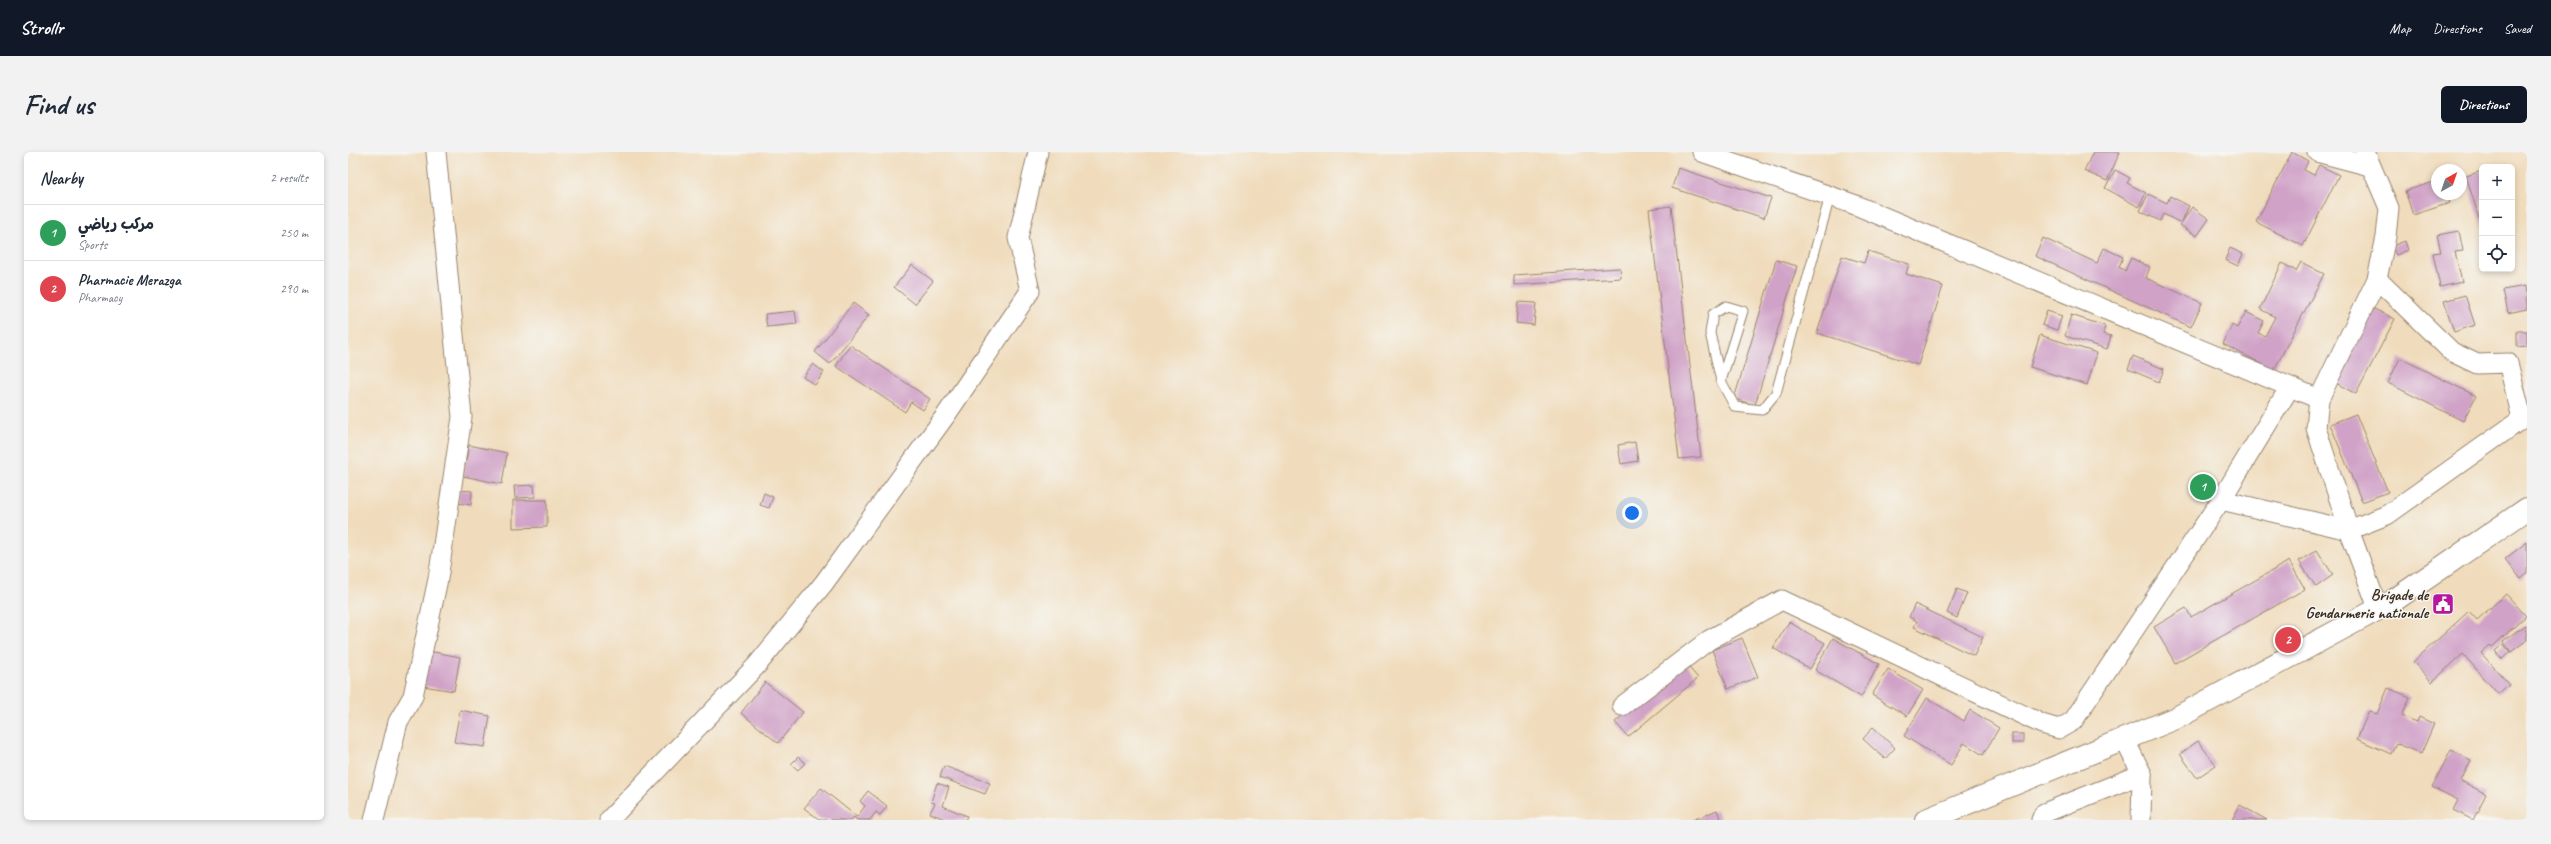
<!DOCTYPE html>
<html lang="en">
<head>
<meta charset="utf-8">
<style>
	:root { --surface:#fff; --page:#f2f2f3; --text:#1f2937; --muted:#747a83; --line:#e0e1e3; --accent:#111827 }
	body { margin:0; font-family:Caveat,"Playpen Sans Arabic",sans-serif; background:var(--page); color:var(--text) }
	.controls { position:absolute; right:12px; top:12px; display:grid; overflow:hidden; border-radius:6px; box-shadow:0 2px 6px #0003 }
	.controls button { width:36px; height:36px; display:grid; place-items:center; padding:0; border:0; border-bottom:1px solid var(--line); background:var(--surface); color:var(--text); font:20px sans-serif }
	.compass { position:absolute; left:2083px; top:12px; width:36px; height:36px; border-radius:50%; background:var(--surface); box-shadow:0 2px 6px #0003; rotate:40deg }
	.you { position:absolute; left:1284px; top:361px; width:14px; height:14px; margin:-10px; border:3px solid #fff; border-radius:50%; background:#1a73e8; box-shadow:0 0 0 6px #1a73e833 }
	.badge { display:grid; place-items:center; width:26px; height:26px; border-radius:50%; background:var(--accent); color:#fff; font-size:13px; font-weight:700 }
	.pin { position:absolute; translate:-50% -50%; border:2px solid #fff; box-shadow:0 1px 4px #0006 }
	.list { margin:0; padding:0; list-style:none }
	h2 { display:flex; justify-content:space-between; align-items:center; height:52px; margin:0; padding:0 16px; font-size:17px }
	h2 small { font-size:13px; font-weight:400; color:var(--muted) }
	.list li { display:grid; grid-template-columns:26px 1fr auto; gap:12px; align-items:center; box-sizing:border-box; height:56px; padding:0 16px; border-top:1px solid var(--line) }
	.list b { display:block; font-size:15px; white-space:nowrap }
	.list p { margin:0; font-size:13px; white-space:nowrap; color:var(--muted) }
	.list em { font-size:13px; font-style:normal; color:var(--muted) }
	.icon { flex:none; width:22px; height:22px; fill:none; stroke:currentColor; stroke-width:2; stroke-linecap:round; stroke-linejoin:round }
	.map { position:relative; flex:none; width:2179px; height:668px; overflow:hidden; border-radius:6px }
	header { display:flex; align-items:center; gap:24px; box-sizing:border-box; height:56px; padding:0 20px; background:var(--accent); color:#fff }
	header strong { font-size:19px }
	nav { display:flex; gap:22px; margin-inline-start:auto; font-size:14px }
	.intro { display:flex; align-items:center; justify-content:space-between; box-sizing:border-box; height:96px; padding:0 24px }
	h1 { margin:0; font-size:28px }
	.button { padding:10px 18px; border-radius:6px; background:var(--accent); color:#fff; font-size:14px; font-weight:700 }
	main { display:flex; gap:24px; padding:0 24px }
	aside { flex:1; background:var(--surface); border-radius:6px; box-shadow:0 2px 6px #0003 }
	.map>svg:first-child { display:block }
	.building { fill:#d0a2c7 }
	.lines { fill:none; stroke-linecap:round; stroke-linejoin:round }
	.lane-casing { stroke:#96836d; stroke-width:11 }
	.street-casing { stroke:#96836d; stroke-width:21 }
	.primary-casing { stroke:#96836d; stroke-width:24 }
	.lane { stroke:#fff; stroke-width:9 }
	.street { stroke:#fff; stroke-width:19 }
	.primary { stroke:#fff; stroke-width:22 }
	.labels { text-anchor:middle; dominant-baseline:central; stroke-width:3; stroke-linejoin:round; paint-order:stroke }
	.poi-label { font-size:16px; font-weight:bold; fill:#3b2a1e; stroke:#f6f6f2; text-anchor:end }
</style>
</head>
<body>
<header>
<strong>Strollr</strong>
<nav><a>Map</a><a>Directions</a><a>Saved</a></nav>
</header>
<div class="intro"><h1>Find us</h1><a class="button">Directions</a></div>
<main>
<aside>
<h2>Nearby<small>2 results</small></h2>
<ul class="list">
<li><span class="badge" style="background:#2e9e5b">1</span><div><b>مركب رياضي</b><p>Sports</p></div><em>250 m</em></li>
<li><span class="badge" style="background:#e0444e">2</span><div><b>Pharmacie Merazga</b><p>Pharmacy</p></div><em>290 m</em></li>
</ul>
</aside>
<div class="map">
<svg width="2179" height="668" viewBox="0 0 2179 668">
	<rect width="100%" height="100%" fill="#f6f6f2"/>
	<filter id="ink" filterUnits="userSpaceOnUse"><feTurbulence type="fractalNoise" baseFrequency=".025" numOctaves="2"/><feDisplacementMap in="SourceGraphic" scale="8" xChannelSelector="R" yChannelSelector="G"/><feConvolveMatrix kernelMatrix="1 2 1 2 8 2 1 2 1" color-interpolation-filters="sRGB"/></filter>
	<filter id="wash" filterUnits="userSpaceOnUse"><feTurbulence type="fractalNoise" baseFrequency=".012" numOctaves="4" result="noise"/><feDisplacementMap in="SourceGraphic" scale="16" xChannelSelector="R" yChannelSelector="G"/><feGaussianBlur stdDeviation="0.9" result="paint"/><feColorMatrix in="noise" values="0 0 0 0 0 0 0 0 0 0 0 0 0 0 0 0 0 1.4 0 .05"/><feComposite in="paint" operator="in"/></filter>
	<g filter="url(#wash)">
		<rect width="100%" height="100%" fill="#f0dcbc"/>
		<g id="blocks">
			<g class="building">
				<path d="M1745,0H1772L1759,29L1736,19Z"/>
				<path d="M1944,0L1960,9L1956,18L1966,23L1971,13L1991,23L1955,94L1908,70Z"/>
				<path d="M1330,16L1423,46L1416,66L1324,36Z"/>
				<path d="M1767,18L1782,26L1779,31L1798,41L1791,55L1757,36Z"/>
				<path d="M2134,19V75L2118,24Z"/>
				<path d="M2089,29V42H2099L2102,51L2065,63L2057,39Z"/>
				<path d="M1800,42L1819,51L1822,44L1841,54L1833,71L1815,62L1812,69L1792,59Z"/>
				<path d="M1323,54L1353,305L1331,307L1301,57Z"/>
				<path d="M1844,55L1861,67L1849,84L1832,73Z"/>
				<path d="M2111,79L2115,99L2107,100L2114,130L2092,135L2085,101L2093,100L2089,83Z"/>
				<path d="M1695,86L1749,111L1756,96L1775,105L1771,115L1777,119L1783,106L1802,115L1798,126L1854,151L1843,175L1687,104Z"/>
				<path d="M2057,89L2060,98L2048,103L2044,94Z"/>
				<path d="M1882,96L1895,102L1890,114L1877,108Z"/>
				<path d="M1520,99L1561,112L1558,122L1595,134L1570,213L1469,181L1494,104L1516,111Z"/>
				<path d="M1428,108L1449,114L1407,253L1386,247Z"/>
				<path d="M1953,110L1976,122L1926,218L1875,192L1884,173L1889,176L1898,160L1916,169L1910,181L1917,184L1927,165L1912,157L1934,111L1948,119Z"/>
				<path d="M564,113L585,129L567,152L546,135Z"/>
				<path d="M1272,116L1273,126L1166,133V123Z"/>
				<path d="M2177,134L2179,157L2160,161L2155,138Z"/>
				<path d="M2117,143L2127,173L2106,180L2096,149Z"/>
				<path d="M1170,150L1188,151L1186,173L1168,171Z"/>
				<path d="M505,151L521,163L482,212L467,200Z"/>
				<path d="M2022,155L2047,167L2008,242L1984,229Z"/>
				<path d="M447,159L449,172L419,175L417,162Z"/>
				<path d="M1699,159L1714,164L1709,178L1694,173Z"/>
				<path d="M1723,163L1757,174L1755,182L1763,184L1759,197L1717,184Z"/>
				<path d="M2169,179H2179V194L2169,195Z"/>
				<path d="M1692,183L1749,201L1739,233L1682,215Z"/>
				<path d="M502,193L582,247L575,258L563,250L557,260L488,214Z"/>
				<path d="M1785,204L1816,217L1811,230L1780,217Z"/>
				<path d="M2052,206L2128,244L2115,269L2040,231Z"/>
				<path d="M465,212L476,220L467,233L455,225Z"/>
				<path d="M2008,262L2040,340L2014,350L1982,272Z"/>
				<path d="M1287,290L1290,309L1273,312L1270,293Z"/>
				<path d="M121,293L159,301L154,332L115,324Z"/>
				<path d="M186,333L187,345L167,346L166,334Z"/>
				<path d="M111,338L124,339L123,353L110,351Z"/>
				<path d="M416,341L425,345L421,356L412,353Z"/>
				<path d="M165,348H199V375L165,376Z"/>
				<path d="M2179,390V422L2173,427L2157,407Z"/>
				<path d="M1969,398L1985,423L1968,435L1951,409Z"/>
				<path d="M1941,409L1957,437L1827,511L1806,475L1838,456L1843,465Z"/>
				<path d="M1609,437L1619,441L1609,466L1599,461Z"/>
				<path d="M2158,442L2178,464L2144,495L2142,493L2133,501L2161,532L2150,542L2115,502L2084,530L2065,510L2121,459L2129,468Z"/>
				<path d="M1567,452L1635,485L1626,504L1566,475L1569,469L1561,465Z"/>
				<path d="M1441,470L1477,491L1462,517L1425,496Z"/>
				<path d="M2177,473L2179,488L2163,500L2155,489Z"/>
				<path d="M1394,486L1410,525L1380,537L1364,498Z"/>
				<path d="M1485,486L1531,512L1513,545L1467,518Z"/>
				<path d="M2155,492L2162,500L2154,507L2147,499Z"/>
				<path d="M81,499L112,505L106,539L75,534Z"/>
				<path d="M1337,511L1350,526L1280,585L1267,570Z"/>
				<path d="M1540,517L1575,538L1559,564L1524,543Z"/>
				<path d="M417,530L455,560L430,591L393,561Z"/>
				<path d="M2040,536L2062,545L2054,564L2069,570L2071,565L2086,572L2073,602L2048,591L2043,602L2009,587L2021,559L2029,562Z"/>
				<path d="M1579,546L1616,569L1622,558L1651,576L1635,603L1616,591L1603,613L1556,584Z"/>
				<path d="M112,558L142,564L137,595L106,590Z"/>
				<path d="M1525,575L1547,596L1537,607L1515,587Z"/>
				<rect x="1664" y="582" width="11" height="9"/>
				<path d="M1850,589L1868,613L1849,626L1832,602Z"/>
				<path d="M2103,598L2123,608L2113,629L2138,642L2125,668L2105,658L2110,648L2084,635Z"/>
				<path d="M450,605L457,611L450,618L443,612Z"/>
				<path d="M596,614L642,631L637,642L592,625Z"/>
				<path d="M589,631L601,635L595,654L619,664L617,668H599L582,661L587,651L583,650Z"/>
				<path d="M473,636L509,665L517,654L512,649L520,639L539,654L532,663L528,660L522,668H509L506,665L503,668H472L456,656Z"/>
				<path d="M1892,653L1919,668H1884Z"/>
				<path d="M1369,658L1373,668H1345Z"/>
			</g>
		</g>
	</g>
	<g filter="url(#ink)">
		<use href="#blocks" fill-opacity="0" stroke="#96836d" stroke-width="1"/>
		<g class="lines">
			<g class="lane-casing">
				<path id="lane" d="M1373,229L1362,181L1365,162L1378,154L1395,159L1373,229L1387,255L1414,258L1428,241L1482,44"/>
			</g>
			<g class="street-casing">
				<g id="street">
					<path d="M1354,0L1505,52L1971,247"/>
					<path d="M1969,0L2022,14"/>
					<path d="M2017,0L2041,56L2038,85L2029,127L1971,247L1968,276L2001,378L2030,456"/>
					<path d="M1873,348L2001,378L2039,363L2171,269L2173,262L2160,211L2129,212L2104,200L2029,127"/>
					<path d="M1274,554L1361,488L1434,448L1694,572L1711,577L1725,569L1873,348L1942,235"/>
					<path d="M26,668L50,570L65,544L90,427L114,265L88,0"/>
					<path d="M261,668L409,513L476,431L598,263L682,139L670,86L690,0"/>
					<path d="M1693,668L1696,661L1794,622L1776,587"/>
					<path d="M1793,668L1794,622"/>
				</g>
			</g>
			<g class="primary-casing">
				<path id="primary" d="M1578,668L1828,566L2045,449L2179,357"/>
			</g>
			<use href="#lane" class="lane"/>
			<use href="#street" class="street"/>
			<use href="#primary" class="primary"/>
		</g>
	</g>
	<defs>
		<g id="civic-square" transform="scale(1.15)"><rect x="-9" y="-9" width="18" height="18" rx="4" fill="#b5179e" stroke="#f6f6f2"/><path d="M-.6-6.5H3V-4.5H.6V-3L4-1V1h2V6H-6V1h2V-1L-.6-3ZM-1.2 2.5V6h2.4V2.5Z" fill="#fff"/></g>
	</defs>
	<g fill-rule="evenodd">
		<use href="#civic-square" x="2095" y="452"/>
	</g>
	<g class="labels">
		<g class="poi-label">
			<text x="2080" y="443">Brigade de<tspan x="2080" dy="18">Gendarmerie nationale</tspan></text>
		</g>
	</g>
</svg>
<div class="controls">
<button>+</button>
<button>−</button>
<button><svg class="icon" aria-label="locate" viewBox="0 0 24 24"><circle cx="12" cy="12" r="6"/><path d="M12 2v4M12 18v4M2 12h4M18 12h4"/></svg></button>
</div>
<svg class="compass" viewBox="-18 -18 36 36"><path d="M0-13l5 13h-10z" fill="#e53935"/><path d="M0 13l5-13h-10z" fill="#747a83"/></svg>
<div class="you"></div>
<div class="pin badge" style="left:1855px;top:335px;background:#2e9e5b">1</div>
<div class="pin badge" style="left:1940px;top:488px;background:#e0444e">2</div>
</div>
</main>
</body>
</html>
